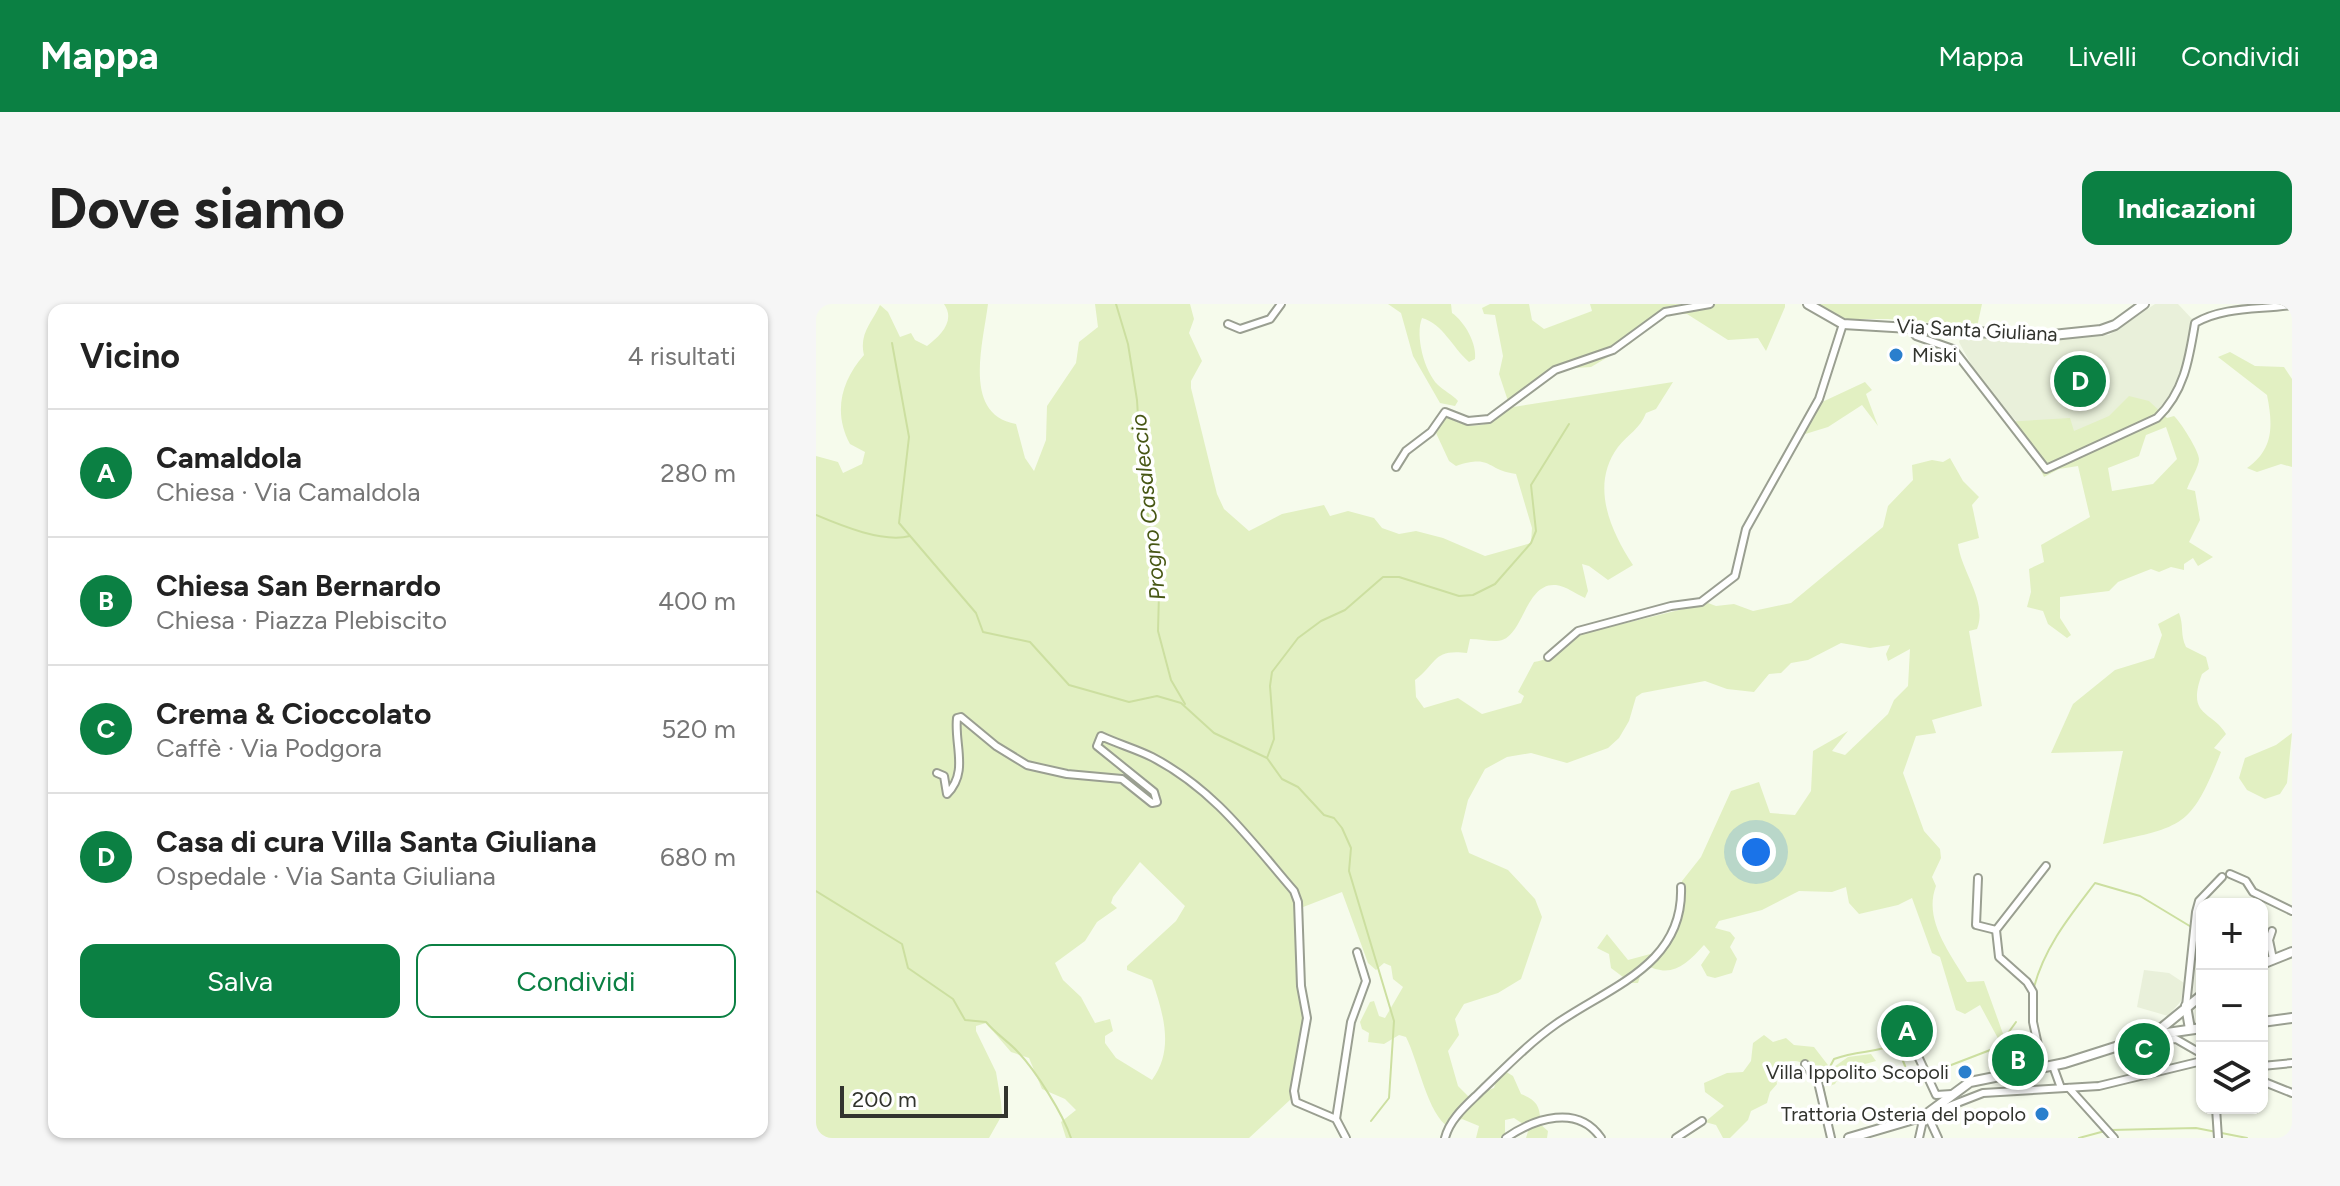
<!DOCTYPE html>
<html lang="it">
<head>
<meta charset="utf-8">
<style>
	:root { --surface:#fff; --page:#f6f6f6; --text:#222; --muted:#767676; --line:#e0e0e0; --accent:#0b8043 }
	body { margin:0; font-family:Figtree,sans-serif; background:var(--page); color:var(--text) }
	.controls { position:absolute; right:24px; bottom:24px; display:grid; overflow:hidden; border-radius:16px; box-shadow:0 2px 6px #0004 }
	.controls button { width:72px; height:72px; display:grid; place-items:center; padding:0; border:0; border-bottom:2px solid var(--line); background:var(--surface); color:var(--text); font:40px sans-serif }
	.scale { position:absolute; left:24px; bottom:20px; width:168px; box-sizing:border-box; padding-left:8px; border:4px solid #32342e; border-top:0; font-size:22px; line-height:28px; white-space:nowrap; color:#32342e; -webkit-text-stroke:6px #fff; paint-order:stroke }
	.you { position:absolute; left:940px; top:548px; width:28px; height:28px; margin:-20px; border:6px solid #fff; border-radius:50%; background:#1a73e8; box-shadow:0 0 0 12px #1a73e833 }
	.badge { display:grid; place-items:center; width:52px; height:52px; border-radius:50%; background:var(--accent); color:#fff; font-size:26px; font-weight:700 }
	.pin { position:absolute; translate:-50% -50%; border:4px solid #fff; box-shadow:0 2px 8px #0006 }
	.list { margin:0; padding:0; list-style:none }
	h2 { display:flex; justify-content:space-between; align-items:center; height:104px; margin:0; padding:0 32px; font-size:34px }
	h2 small { font-size:26px; font-weight:400; color:var(--muted) }
	.list li { display:grid; grid-template-columns:52px 1fr auto; gap:24px; align-items:center; box-sizing:border-box; height:128px; padding:0 32px; border-top:2px solid var(--line) }
	.list b { display:block; font-size:30px; white-space:nowrap }
	.list p { margin:0; font-size:26px; white-space:nowrap; color:var(--muted) }
	.list em { font-size:26px; font-style:normal; color:var(--muted) }
	.actions { display:flex; gap:16px; padding:24px 32px }
	.actions a { flex:1; padding:18px 0; border:2px solid var(--accent); border-radius:16px; text-align:center; font-size:28px; color:var(--accent) }
	.actions .main { background:var(--accent); color:#fff }
	.icon { flex:none; width:44px; height:44px; fill:none; stroke:currentColor; stroke-width:2; stroke-linecap:round; stroke-linejoin:round }
	.map { position:relative; flex:none; width:1476px; height:834px; overflow:hidden; border-radius:16px }
	header { display:flex; align-items:center; gap:48px; box-sizing:border-box; height:112px; padding:0 40px; background:var(--accent); color:#fff }
	header strong { font-size:38px }
	nav { display:flex; gap:44px; margin-inline-start:auto; font-size:28px }
	.intro { display:flex; align-items:center; justify-content:space-between; box-sizing:border-box; height:192px; padding:0 48px }
	h1 { margin:0; font-size:56px }
	.button { padding:20px 36px; border-radius:16px; background:var(--accent); color:#fff; font-size:28px; font-weight:700 }
	main { display:flex; gap:48px; padding:0 48px }
	aside { flex:1; background:var(--surface); border-radius:16px; box-shadow:0 2px 6px #0004 }
	.map>svg:first-child { display:block }
	.built { fill:#e9f0da }
	.green { fill:#e2f0c2; fill-rule:evenodd }
	.lines { fill:none; stroke-linecap:round; stroke-linejoin:round }
	.stream { stroke:#ccdfa0; stroke-width:2 }
	.minor-casing { stroke:#9a9f91; stroke-width:10 }
	.tertiary-casing { stroke:#9a9f91; stroke-width:12 }
	.minor { stroke:#fff; stroke-width:6 }
	.tertiary { stroke:#fff; stroke-width:8 }
	.poi-dot { fill:#2a7fcd; stroke:#fff; stroke-width:3 }
	.labels { text-anchor:middle; dominant-baseline:central; stroke-width:7; stroke-linejoin:round; paint-order:stroke }
	.street-label { font-size:20px; fill:#32342e; stroke:#fff }
	.poi-label { font-size:20px; fill:#32342e; stroke:#fff; text-anchor:end }
	.water-label { font-size:22px; font-style:italic; fill:#475714; stroke:#fff }
</style>
</head>
<body>
<header>
<strong>Mappa</strong>
<nav><a>Mappa</a><a>Livelli</a><a>Condividi</a></nav>
</header>
<div class="intro"><h1>Dove siamo</h1><a class="button">Indicazioni</a></div>
<main>
<aside>
<h2>Vicino<small>4 risultati</small></h2>
<ul class="list">
<li><span class="badge">A</span><div><b>Camaldola</b><p>Chiesa · Via Camaldola</p></div><em>280 m</em></li>
<li><span class="badge">B</span><div><b>Chiesa San Bernardo</b><p>Chiesa · Piazza Plebiscito</p></div><em>400 m</em></li>
<li><span class="badge">C</span><div><b>Crema &amp; Cioccolato</b><p>Caffè · Via Podgora</p></div><em>520 m</em></li>
<li><span class="badge">D</span><div><b>Casa di cura Villa Santa Giuliana</b><p>Ospedale · Via Santa Giuliana</p></div><em>680 m</em></li>
</ul>
<div class="actions"><a class="main">Salva</a><a>Condividi</a></div>
</aside>
<div class="map">
<svg width="1476" height="834" viewBox="0 0 1476 834">
	<rect width="100%" height="100%" fill="#f6fbec"/>
	<g class="built">
		<path d="M1339,0H1362L1377,16L1363,80L1353,97L1337,114L1216,135L1163,75L1143,38L1145,32L1226,34L1293,31Z"/>
		<path d="M1328,666L1353,669L1368,679L1365,697L1352,712L1321,703Z"/>
	</g>
	<g class="green">
		<path d="M128,0H172C167,40 146,111 200,120L209,154L218,167L230,136L231,102L260,59L263,38L282,23L279,0H374L378,15L373,29L386,57L375,77V84L401,190L408,205L433,227L466,210L508,201L514,212L532,207L558,214L566,224L583,230L600,227L627,234L669,252L715,239L716,224L700,170C669,166 677,150 640,162L633,157L620,129L630,111C650,127 675,125 691,104L857,78L840,105L830,109C824,125 812,130 802,143C774,181 794,226 817,261L792,276L773,262L766,260L772,287L769,294C760,290 750,282 740,281C707,278 708,339 679,337C671,337 663,335 654,335L651,349C616,345 622,359 599,376L600,393L608,404L642,394L666,410L705,399L708,392L702,388L718,358C741,355 748,337 769,329L892,299L900,302L918,300L937,307L975,299L1067,223L1072,202L1097,176L1096,161L1116,156L1127,158L1134,154L1147,177L1163,193L1156,201L1163,234L1142,240C1145,267 1172,298 1161,325L1153,327L1166,402L1116,416L1120,429L1100,432L1087,469L1108,527L1124,545L1125,554L1116,573L1120,582C1107,616 1134,649 1151,678L1168,677L1190,738L1185,740L1164,701L1149,710L1140,706L1124,653L1116,649L1096,594L1082,601L1043,610L1033,599L1030,583L1016,588L983,587L946,606L903,617L899,624L914,628L919,634L914,643L921,655L916,669L899,674L891,672L885,661L894,648L888,641C869,662 855,675 828,660L822,679H815L795,664L793,650L781,644L791,630L812,656L838,649L861,620L866,577L885,553L915,487L943,478L954,509L979,511L995,487L997,447L1032,427L1016,447L1029,451L1072,410L1078,396L1092,382L1094,345L1072,357L1070,350L1074,341L1054,344L1025,339L992,356L975,359L965,369L953,370L938,388L911,385L889,377L826,389L820,393L813,417L803,434L792,444L751,459L715,449L691,453L669,465L652,496L645,525L653,549L692,566L719,595L726,613L705,675L682,689L648,700L639,715L643,731L632,747L642,782L653,793L678,784L682,770L687,766L697,772L705,790C720,796 725,802 724,820L732,827L731,834H710L713,824L698,814L689,816V834H660L663,822L646,815L633,823C612,812 602,756 590,733L583,731L568,740L552,738L553,729L546,725L544,718L554,698L558,697L563,712L569,714L587,683L577,675L575,662L568,659L560,666L552,659L526,588L482,605L489,711L485,722L475,795L433,834H250L245,818L260,806L249,795L226,785L213,754L195,748L170,719L160,722V727L180,768L185,798L186,811L173,834H0V152L22,158L27,169L46,160L49,148L34,140C17,109 25,77 48,51C43,30 55,20 64,1L72,8L84,33L95,29L99,36L111,42C124,32 140,17 128,0ZM324,558L369,602L360,617L311,662V666L336,676C347,709 359,745 336,776L300,754L289,739V732L297,727L294,715L279,719L265,693L247,676L239,659L269,637L281,618L301,604L295,599L297,593Z"/>
		<path d="M572,0H635L636,9C649,18 661,40 659,55L653,58C636,43 627,20 606,14C599,31 608,67 622,81C628,87 636,90 642,97L639,102L624,99L597,52L585,9Z"/>
		<path d="M674,0H713L716,16L728,25L776,7L774,0H969V3L950,47L942,34L912,36L871,10L858,9L836,19L814,40L775,63L744,65L737,73L692,97L683,70L687,52L679,11L668,10L666,4Z"/>
		<path d="M998,0H1166L1161,23L1072,15H1025Z"/>
		<path d="M1414,48L1439,62L1468,63L1476,75V163L1465,160L1441,168L1431,164C1458,145 1457,121 1451,91L1402,53Z"/>
		<path d="M1049,78L1056,86L1050,90L1062,122L1046,101L1012,123L986,131L1004,99Z"/>
		<path d="M1313,92L1333,97L1351,114L1358,112C1364,117 1383,147 1383,155C1383,163 1374,176 1371,185L1379,187L1384,216L1373,238L1397,253L1382,262L1377,254L1368,260V266L1355,263L1343,268L1335,265L1302,278L1293,287L1244,293V314L1255,331L1251,334L1232,320L1227,307L1211,303L1215,288L1213,265L1228,258L1225,241L1274,213L1262,162L1243,165L1228,173L1213,142L1189,118L1254,114L1258,127L1293,112ZM1350,123L1361,155L1337,180L1296,187L1292,164L1323,152L1330,131Z"/>
		<path d="M1363,309C1368,321 1364,331 1370,343L1390,353L1393,365L1386,370C1370,413 1396,406 1410,430L1398,444L1405,448C1374,526 1367,522 1287,540L1307,447L1235,449L1257,400L1299,366L1338,354L1346,331L1342,320Z"/>
		<path d="M1476,429L1471,479L1464,490L1449,495L1431,486L1423,474L1429,454L1460,441Z"/>
		<path d="M948,731L957,738L970,734L978,741L998,743L1015,765L1032,753L1055,750L1060,757L1027,766L1019,780L1011,783C987,769 993,745 958,764L961,780L954,788L951,799L935,807L932,816L914,834H907L900,821L889,818L908,802L889,788L888,779L911,769L927,768L935,757L937,739Z"/>
	</g>
	<g class="lines">
		<g class="stream">
			<path d="M300,0L312,40L321,96L325,162L343,289L342,327L355,376L369,400"/>
			<path d="M76,39L93,133L83,219L160,309L167,328L214,338L253,381L313,398L341,392L365,399L398,429L451,454L466,475L482,483L508,511L518,514L526,524L535,544L533,567L578,717L573,794L555,817"/>
			<path d="M0,211C26,222 67,239 94,232"/>
			<path d="M451,454L458,435L454,382L456,368L482,334L505,317L529,306L567,273H583L643,292L657,291L679,280L715,239L720,227L715,181L753,120"/>
			<path d="M0,587L86,640L92,664L137,695L149,716L170,718C180,730 193,738 202,748C220,767 247,810 255,834"/>
			<path d="M1218,683C1229,642 1254,612 1279,579L1324,592L1377,624"/>
			<path d="M1014,815L1006,778L1018,755C1042,746 1061,749 1080,740L1094,774L1104,773L1182,743L1200,718"/>
			<path d="M1295,826L1380,824L1431,834"/>
			<path d="M1263,834L1289,827"/>
		</g>
		<g class="minor-casing">
			<g id="minor">
				<path d="M412,20L424,25L454,15L465,0"/>
				<path d="M1092,22L1100,32L1137,45L1230,165L1341,114C1368,88 1373,56 1379,19C1409,2 1443,6 1476,1"/>
				<path d="M580,163L590,147L615,128L629,108L652,117L673,115L739,66L797,46L849,8L894,0"/>
				<path d="M732,353L762,327L855,302L885,298L919,272L930,225L1003,95L1027,20"/>
				<path d="M121,469L128,472L131,490C153,468 138,441 141,414L145,413L180,442L211,461L251,470L306,475L336,499L341,498L338,488L281,442L285,432C302,440 320,445 336,453C399,486 434,536 478,587L482,598L485,682L491,714L478,787L480,798L520,815L530,834"/>
				<path d="M1414,570L1430,577L1437,588L1476,607"/>
				<path d="M1162,574L1160,621L1180,626"/>
				<path d="M1456,627L1453,636L1457,655"/>
				<path d="M1370,702L1380,608L1383,597L1406,573"/>
				<path d="M1337,731L1340,736L1360,735L1386,750"/>
				<path d="M1077,739L1095,737L1120,791L1136,790"/>
				<path d="M989,760L1002,778L1015,834"/>
				<path d="M1237,762L1245,784"/>
				<path d="M1446,762L1476,759"/>
				<path d="M1227,764L1217,718V688L1211,678L1183,653L1180,626L1230,562"/>
				<path d="M1446,777L1476,789"/>
				<path d="M1253,784L1298,834"/>
				<path d="M1400,804L1402,834"/>
				<path d="M1118,808L1167,789L1283,782L1386,757"/>
				<path d="M1111,810L1122,834"/>
				<path d="M520,815L535,718L550,677L541,648"/>
				<path d="M629,834C634,814 652,800 666,786C690,763 713,739 740,720C793,683 868,661 865,583"/>
				<path d="M690,834C719,814 762,800 785,834"/>
				<path d="M860,834L886,817"/>
				<path d="M1103,834L1108,812"/>
			</g>
		</g>
		<g class="tertiary-casing">
			<g id="tertiary">
				<path d="M992,0L1027,20L1227,32L1285,26L1299,21L1328,0"/>
				<path d="M1446,660L1476,648"/>
				<path d="M1370,702L1374,725"/>
				<path d="M1446,718L1476,714"/>
				<path d="M1337,731L1386,724"/>
				<path d="M1033,834L1108,812L1154,778L1249,759L1337,731L1386,691"/>
			</g>
		</g>
		<use href="#minor" class="minor"/>
		<use href="#tertiary" class="tertiary"/>
	</g>
	<g class="poi-dot">
		<circle cx="1080" cy="51" r="8"/>
		<circle cx="1149" cy="768" r="8"/>
		<circle cx="1226" cy="810" r="8"/>
	</g>
	<g class="labels">
		<g class="street-label">
			<text transform="translate(1161 26) rotate(3)">Via Santa Giuliana</text>
		</g>
		<g class="poi-label">
			<text x="1096" y="51" text-anchor="start">Miski</text>
			<text x="1133" y="768">Villa Ippolito Scopoli</text>
			<text x="1210" y="810">Trattoria Osteria del popolo</text>
		</g>
		<g class="water-label">
			<text transform="translate(332 203) rotate(-96)">Progno Casaleccio</text>
		</g>
	</g>
</svg>
<div class="controls">
<button>+</button>
<button>−</button>
<button><svg class="icon" aria-label="layers" viewBox="0 0 24 24"><path d="M12 4l9 5-9 5-9-5zM3 14l9 5 9-5"/></svg></button>
</div>
<div class="scale">200 m</div>
<div class="you"></div>
<div class="pin badge" style="left:1091px;top:727px">A</div>
<div class="pin badge" style="left:1202px;top:756px">B</div>
<div class="pin badge" style="left:1328px;top:745px">C</div>
<div class="pin badge" style="left:1264px;top:77px">D</div>
</div>
</main>
</body>
</html>
